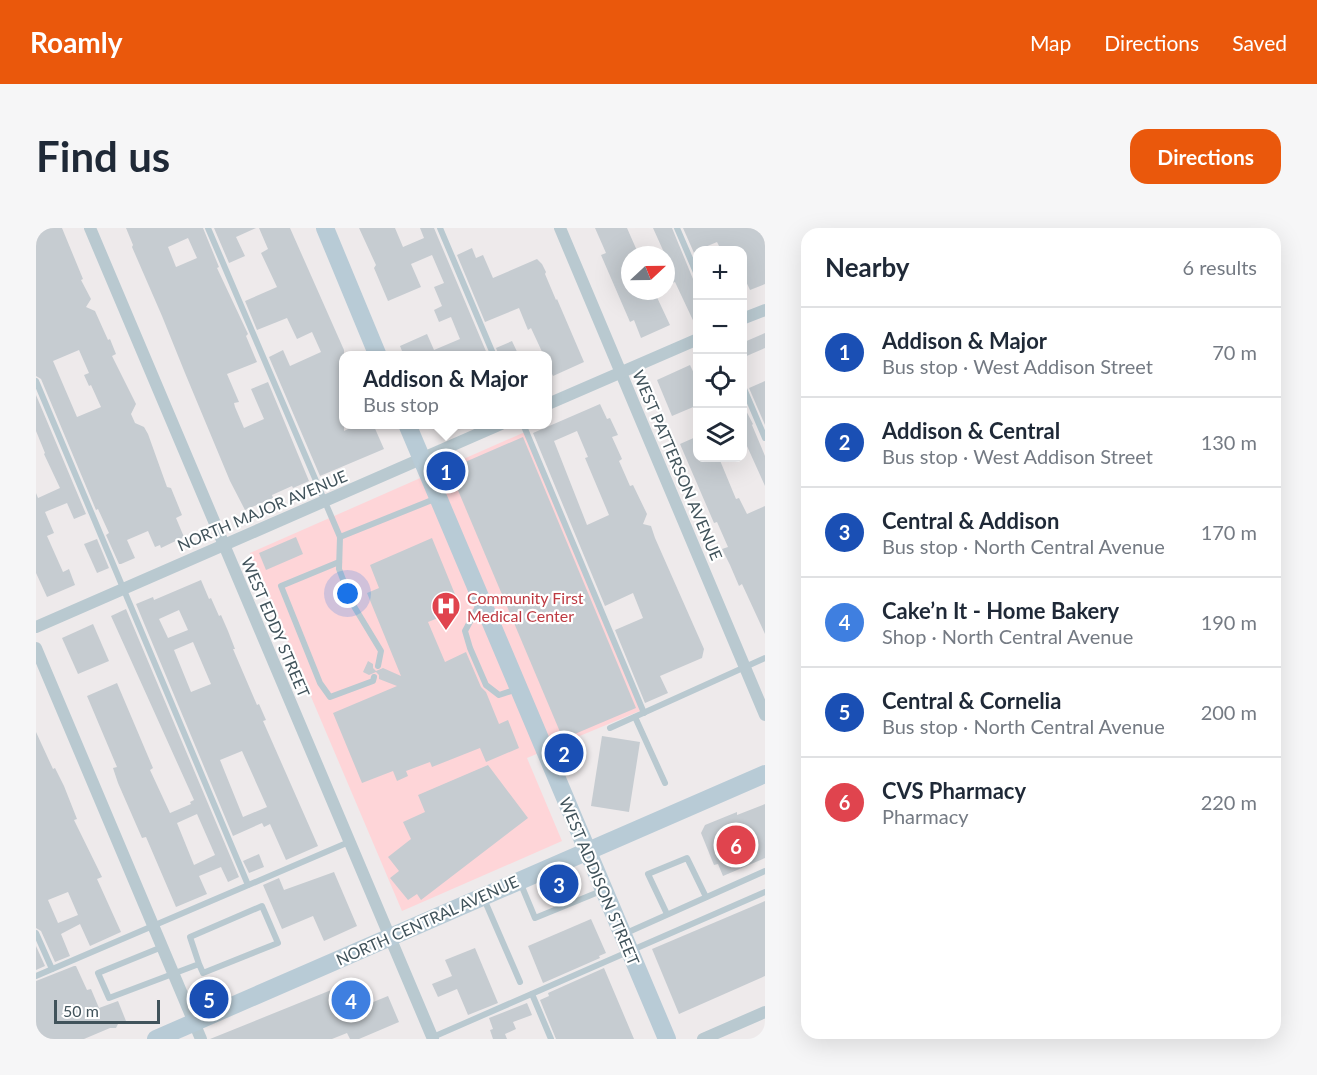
<!DOCTYPE html>
<html lang="en">
<head>
<meta charset="utf-8">
<style>
	:root { --surface:#fff; --page:#f6f6f7; --text:#1f2937; --muted:#747a83; --line:#e0e1e3; --accent:#ea580c }
	body { margin:0; font-family:Lato,sans-serif; background:var(--page); color:var(--text) }
	.controls { position:absolute; right:18px; top:18px; display:grid; overflow:hidden; border-radius:12px; box-shadow:0 6px 24px #0002 }
	.controls button { width:54px; height:54px; display:grid; place-items:center; padding:0; border:0; border-bottom:2px solid var(--line); background:var(--surface); color:var(--text); font:30px sans-serif }
	.compass { position:absolute; left:585px; top:18px; width:54px; height:54px; border-radius:50%; background:var(--surface); box-shadow:0 6px 24px #0002; rotate:68deg }
	.scale { position:absolute; left:18px; bottom:15px; width:106px; box-sizing:border-box; padding-left:6px; border:3px solid #41535b; border-top:0; font-size:16px; line-height:21px; white-space:nowrap; color:#41535b; -webkit-text-stroke:4px #fff; paint-order:stroke }
	.you { position:absolute; left:312px; top:366px; width:21px; height:21px; margin:-15px; border:4px solid #fff; border-radius:50%; background:#1a73e8; box-shadow:0 0 0 9px #1a73e833 }
	.badge { display:grid; place-items:center; width:39px; height:39px; border-radius:50%; background:var(--accent); color:#fff; font-size:20px; font-weight:700 }
	.pin { position:absolute; translate:-50% -50%; border:3px solid #fff; box-shadow:0 2px 6px #0006 }
	.popup { position:absolute; left:303px; top:123px; width:213px; height:78px; box-sizing:border-box; display:grid; place-content:center; border-radius:12px; background:var(--surface); filter:drop-shadow(0 2px 4px #0005); font-size:20px; white-space:nowrap; color:var(--muted) }
	.popup b { font-size:22px; color:var(--text) }
	.popup::after { content:''; position:absolute; left:50%; top:100%; margin-left:-12px; border:12px solid transparent; border-top-color:var(--surface) }
	.list { margin:0; padding:0; list-style:none }
	h2 { display:flex; justify-content:space-between; align-items:center; height:78px; margin:0; padding:0 24px; font-size:26px }
	h2 small { font-size:20px; font-weight:400; color:var(--muted) }
	.list li { display:grid; grid-template-columns:39px 1fr auto; gap:18px; align-items:center; box-sizing:border-box; height:90px; padding:0 24px; border-top:2px solid var(--line) }
	.list b { display:block; font-size:22px; white-space:nowrap }
	.list p { margin:0; font-size:20px; white-space:nowrap; color:var(--muted) }
	.list em { font-size:20px; font-style:normal; color:var(--muted) }
	.icon { flex:none; width:33px; height:33px; fill:none; stroke:currentColor; stroke-width:2; stroke-linecap:round; stroke-linejoin:round }
	.map { position:relative; flex:none; width:729px; height:811px; overflow:hidden; border-radius:18px }
	header { display:flex; align-items:center; gap:36px; box-sizing:border-box; height:84px; padding:0 30px; background:var(--accent); color:#fff }
	header strong { font-size:28px }
	nav { display:flex; gap:33px; margin-inline-start:auto; font-size:21px }
	.intro { display:flex; align-items:center; justify-content:space-between; box-sizing:border-box; height:144px; padding:0 36px }
	h1 { margin:0; font-size:42px }
	.button { padding:15px 27px; border-radius:18px; background:var(--accent); color:#fff; font-size:21px; font-weight:700 }
	main { display:flex; gap:36px; padding:0 36px }
	aside { flex:1; background:var(--surface); border-radius:18px; box-shadow:0 6px 24px #0002 }
	.map>svg:first-child { display:block }
	.medical { fill:#fed5d8 }
	.building { fill:#c6ccd1; fill-rule:evenodd }
	.lines { fill:none; stroke-linecap:round; stroke-linejoin:round }
	.lane { stroke:#b9c9d0; stroke-width:6 }
	.street { stroke:#b9c9d0; stroke-width:12 }
	.secondary { stroke:#b8cbd6; stroke-width:18 }
	.labels { text-anchor:middle; dominant-baseline:central; stroke-width:4.5; stroke-linejoin:round; paint-order:stroke }
	.street-label { font-size:16px; fill:#41535b; stroke:#fff }
	.health-label { font-size:16px; fill:#be3a42; stroke:#fff; text-anchor:start }
</style>
</head>
<body>
<header>
<strong>Roamly</strong>
<nav><a>Map</a><a>Directions</a><a>Saved</a></nav>
</header>
<div class="intro"><h1>Find us</h1><a class="button">Directions</a></div>
<main>
<div class="map">
<svg width="729" height="811" viewBox="0 0 729 811">
	<rect width="100%" height="100%" fill="#eeeaeb"/>
	<path class="medical" d="M489,204L606,482L491,530L526,613L366,683L214,325Z"/>
	<g class="building">
		<path d="M0,0H26L47,51L45,52L55,71L50,79L59,83L72,112L74,111L80,126L76,128L100,176L95,186L99,195L108,199L112,206L131,259L135,260L146,287L140,290L148,309L125,320L124,317L119,319L112,303L91,312L99,330L85,336H83L70,307L73,305L62,281L60,282L5,151L0,148ZM43,122L53,145L48,147L53,158L55,157L65,179L41,189L17,133Z"/>
		<path d="M90,0H167L183,39L181,40L212,106L210,108L221,134L191,146L203,174L198,175L199,179L208,200L228,191L215,161L232,154L273,253L257,260L256,258L236,267L237,270L209,282L194,253L149,145L126,88L96,19L97,17ZM152,10L161,30L140,39L132,19Z"/>
		<path d="M178,0H220L200,9L209,28L193,35Z"/>
		<path d="M223,0H254L308,122V203L322,196H337L348,221L284,248L233,129L247,122L254,138L285,124L276,104L261,111L251,90L221,102L209,73L241,59L225,25L232,21Z"/>
		<path d="M323,0H359L367,19L388,10L384,0H398L452,128H368L364,118L391,106L398,122L424,111L415,89L403,94L398,82L406,78L398,59L408,55L396,27L375,36L385,59L352,73L338,40L340,37Z"/>
		<path d="M559,0H591L602,25L594,27V63H618L634,97L605,110L598,92L594,94L565,27L570,25Z"/>
		<path d="M617,0H636L657,51L662,54V103L639,54L634,56L630,48V42L635,40Z"/>
		<path d="M647,0H725L729,9V56L714,62L706,45V22H685L681,14L662,22V34Z"/>
		<path d="M436,20L440,30L447,27L457,50L501,31L506,36L510,44L509,46L520,72L521,71L548,134L517,148L512,137V128H508L495,100L492,102L483,80L449,94L421,27Z"/>
		<path d="M729,105V120L706,130V115Z"/>
		<path d="M476,113L483,128H463L460,120Z"/>
		<path d="M654,137L662,154V177L636,188L621,152Z"/>
		<path d="M729,153V197L713,160Z"/>
		<path d="M0,167L50,286L38,291L31,275L9,284L18,305L11,308L27,344L33,341L39,357L11,369L0,345V265L2,270L24,260L8,226L9,225L0,203Z"/>
		<path d="M706,175L717,196L716,197L729,228V258L706,207Z"/>
		<path d="M564,176L571,191L574,190L582,207L576,209L586,231L583,233L594,258L597,257L611,286L607,296L615,298L619,310L668,421L666,430L624,448L632,465L609,475L579,402L607,390L597,365L569,378L497,205ZM541,203L552,229L549,230L573,287L551,297L518,213Z"/>
		<path d="M662,208V230H683L700,271L703,270L711,286L729,278V406L706,356L703,358L694,337L686,321L692,319L681,294L678,295L644,216Z"/>
		<path d="M487,209L600,480L527,511L413,241Z"/>
		<path d="M260,309L267,326L230,342L223,325Z"/>
		<path d="M396,310L425,381L392,394L409,434L430,424L445,459L450,464L463,496L472,492L483,520L450,534L444,520L396,539L394,534L370,543L372,548L361,553L357,543L326,555L297,485L361,458L343,451V447L340,444L333,447L327,444L332,433L337,436V440L340,443L347,440L365,448L331,365L343,360L334,337Z"/>
		<path d="M61,311L73,340L61,345L48,316Z"/>
		<path d="M165,352L173,371L175,370L183,388L185,387L192,403L199,421H197L221,477L223,476L230,492L227,493L282,618L250,632L234,596L228,599L226,595L197,608L100,376L117,369L118,372ZM143,382L152,402L132,410L123,391ZM157,414L175,456L155,464L138,422ZM206,523L231,579L207,589L184,532Z"/>
		<path d="M90,381L203,649L192,654L185,639L163,648L171,666L140,679L110,609L106,610L82,555L77,540L81,539L51,468L81,455L117,540L114,542L134,585L155,576L154,574L158,572L75,388ZM161,586L179,627L158,637L141,595Z"/>
		<path d="M57,396L73,433L42,446L26,410Z"/>
		<path d="M0,504L17,541L19,540L28,558L41,591L38,592L66,649L61,651L85,704L54,718L44,696L25,706L34,728L19,734L5,703L0,700ZM32,664L42,687L22,695L12,672Z"/>
		<path d="M566,508L604,514L593,584L555,578Z"/>
		<path d="M452,537L492,590L385,672L381,666L372,672L354,650L363,643L352,629L375,611L367,594L389,584L382,567Z"/>
		<path d="M729,576V630L687,648L682,636L678,637L665,605L669,597L701,584V587Z"/>
		<path d="M223,626L228,639L213,645L207,633Z"/>
		<path d="M298,644L321,698L288,713L277,688L246,701L227,657L243,650L248,662Z"/>
		<path d="M729,673V748L643,786L616,721Z"/>
		<path d="M555,691L570,725L563,728L564,730L507,755L492,718Z"/>
		<path d="M0,718L9,738L0,742Z"/>
		<path d="M439,720L462,775L432,787L421,761L402,769L396,756L416,748L409,732Z"/>
		<path d="M38,738H40L51,762L55,761L63,780L82,773L90,793L82,796L80,800H74L48,811H3L0,803V753Z"/>
		<path d="M568,740L598,811H520L504,772L513,768L512,765Z"/>
		<path d="M320,752L330,777L352,768L363,794L323,811H314L311,805L296,811H174Z"/>
		<path d="M491,775L496,787L477,794L480,801L469,806L471,811H457L454,802L457,801L453,790Z"/>
	</g>
	<g class="lines">
		<g class="lane">
			<path d="M172,0L304,309L401,270"/>
			<path d="M404,0L458,128"/>
			<path d="M641,0L662,49"/>
			<path d="M0,153L212,657"/>
			<path d="M706,156L729,210"/>
			<path d="M487,196L608,485"/>
			<path d="M304,309L303,341L316,375L345,423L342,438"/>
			<path d="M303,334L245,358L284,455L294,469L337,453L338,449"/>
			<path d="M444,375L429,403L434,420L450,457L463,467L481,461"/>
			<path d="M599,489L629,555"/>
			<path d="M574,500L729,430"/>
			<path d="M484,654L499,690L565,663"/>
			<path d="M448,671L484,754"/>
			<path d="M631,686L612,646L651,630L670,669"/>
			<path d="M0,705L16,741"/>
			<path d="M588,706L729,643"/>
			<path d="M126,719L62,745L73,770L163,736L167,745L242,715L226,678L154,709L163,736"/>
			<path d="M0,748L313,614"/>
			<path d="M496,766L515,811"/>
			<path d="M397,809L729,664"/>
		</g>
		<g class="street">
			<path d="M54,0L397,811"/>
			<path d="M524,0L729,487"/>
			<path d="M706,91L729,82"/>
			<path d="M512,176L662,111"/>
			<path d="M0,399L465,196"/>
			<path d="M0,420L165,811"/>
			<path d="M667,811L729,784"/>
		</g>
		<g class="secondary">
			<path d="M289,0L342,128"/>
			<path d="M371,196L631,811"/>
			<path d="M120,811L729,546"/>
		</g>
	</g>
	<defs>
		<g id="hospital-pin" transform="scale(1.5)"><path d="M0 17L-7.5 6A9.5 9.5 0 1 1 7.5 6Z" fill="#e0444e" stroke="#fff"/><path d="M-5-5h3v3.5h4V-5h3V5h-3V1.5h-4V5h-3Z" fill="#fff"/></g>
	</defs>
	<g fill-rule="evenodd">
		<use href="#hospital-pin" x="410" y="378"/>
	</g>
	<g class="labels">
		<g class="street-label">
			<text transform="translate(642 237) rotate(67)">WEST PATTERSON AVENUE</text>
			<text transform="translate(226 282) rotate(-23)">NORTH MAJOR AVENUE</text>
			<text transform="translate(240 399) rotate(67)">WEST EDDY STREET</text>
			<text transform="translate(564 653) rotate(67)">WEST ADDISON STREET</text>
			<text transform="translate(391 692) rotate(-24)">NORTH CENTRAL AVENUE</text>
		</g>
		<g class="health-label">
			<text x="431" y="369">Community First<tspan x="431" dy="18">Medical Center</tspan></text>
		</g>
	</g>
</svg>
<div class="controls">
<button>+</button>
<button>−</button>
<button><svg class="icon" aria-label="locate" viewBox="0 0 24 24"><circle cx="12" cy="12" r="6"/><path d="M12 2v4M12 18v4M2 12h4M18 12h4"/></svg></button>
<button><svg class="icon" aria-label="layers" viewBox="0 0 24 24"><path d="M12 4l9 5-9 5-9-5zM3 14l9 5 9-5"/></svg></button>
</div>
<svg class="compass" viewBox="-18 -18 36 36"><path d="M0-13l5 13h-10z" fill="#e53935"/><path d="M0 13l5-13h-10z" fill="#747a83"/></svg>
<div class="scale">50 m</div>
<div class="you"></div>
<div class="pin badge" style="left:410px;top:243px;background:#1a4fb4">1</div>
<div class="popup"><b>Addison &amp; Major</b>Bus stop</div>
<div class="pin badge" style="left:528px;top:525px;background:#1a4fb4">2</div>
<div class="pin badge" style="left:523px;top:656px;background:#1a4fb4">3</div>
<div class="pin badge" style="left:315px;top:772px;background:#3f7fe0">4</div>
<div class="pin badge" style="left:173px;top:771px;background:#1a4fb4">5</div>
<div class="pin badge" style="left:700px;top:617px;background:#e0444e">6</div>
</div>
<aside>
<h2>Nearby<small>6 results</small></h2>
<ul class="list">
<li><span class="badge" style="background:#1a4fb4">1</span><div><b>Addison &amp; Major</b><p>Bus stop · West Addison Street</p></div><em>70 m</em></li>
<li><span class="badge" style="background:#1a4fb4">2</span><div><b>Addison &amp; Central</b><p>Bus stop · West Addison Street</p></div><em>130 m</em></li>
<li><span class="badge" style="background:#1a4fb4">3</span><div><b>Central &amp; Addison</b><p>Bus stop · North Central Avenue</p></div><em>170 m</em></li>
<li><span class="badge" style="background:#3f7fe0">4</span><div><b>Cake’n It - Home Bakery</b><p>Shop · North Central Avenue</p></div><em>190 m</em></li>
<li><span class="badge" style="background:#1a4fb4">5</span><div><b>Central &amp; Cornelia</b><p>Bus stop · North Central Avenue</p></div><em>200 m</em></li>
<li><span class="badge" style="background:#e0444e">6</span><div><b>CVS Pharmacy</b><p>Pharmacy</p></div><em>220 m</em></li>
</ul>
</aside>
</main>
</body>
</html>
